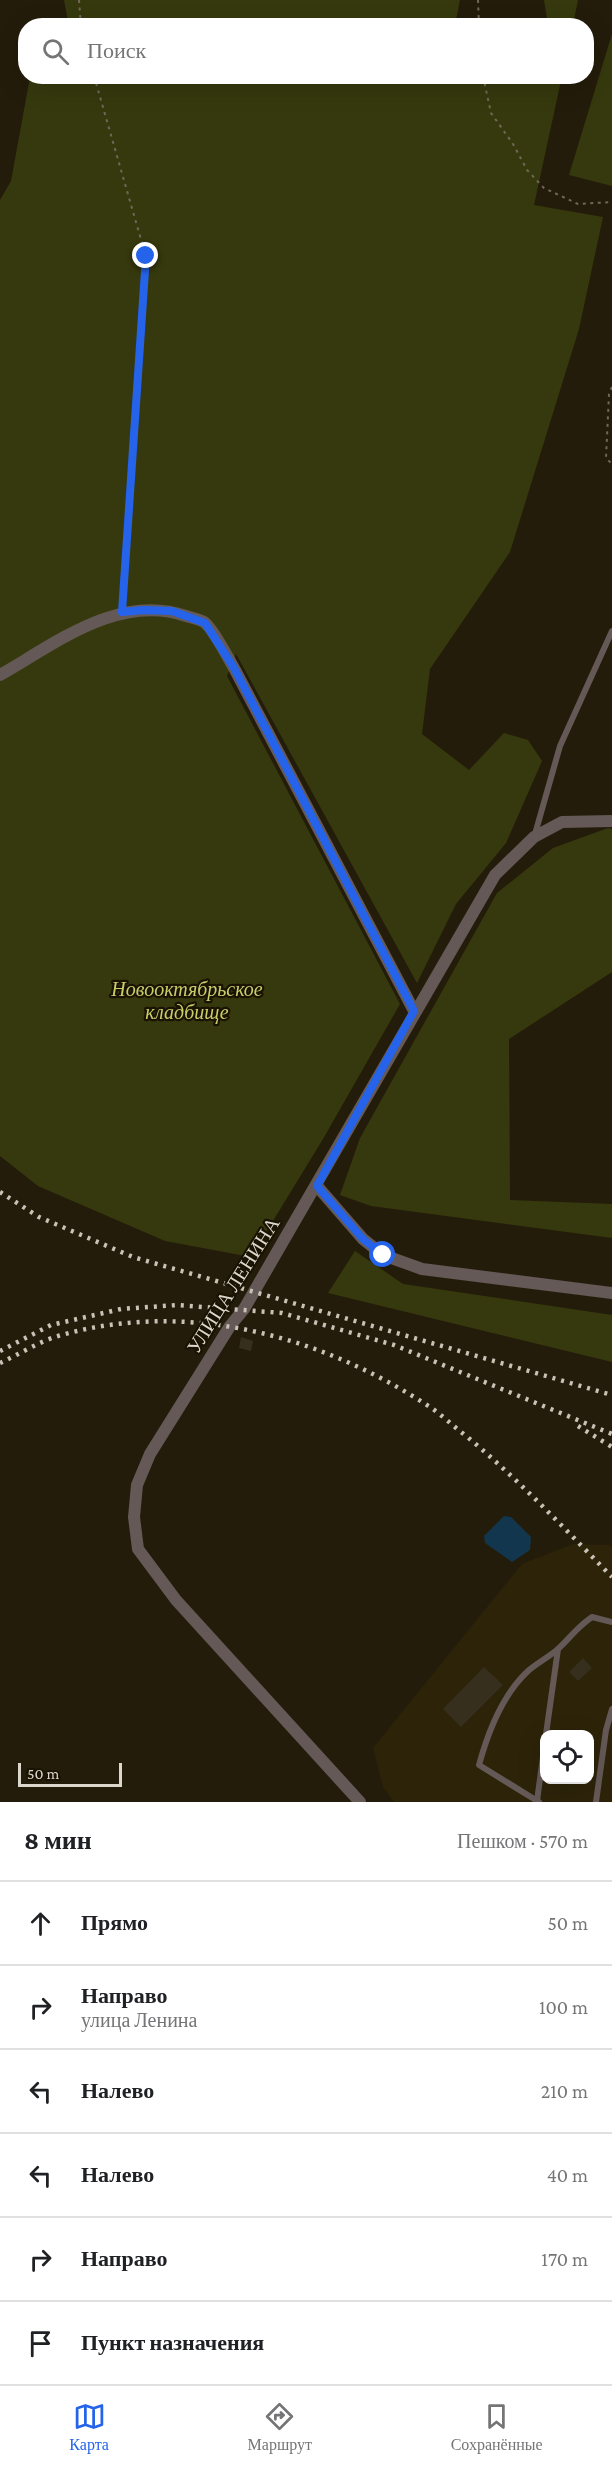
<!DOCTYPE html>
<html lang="ru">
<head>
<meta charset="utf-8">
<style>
	:root { --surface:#fff; --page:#f2f2f2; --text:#202124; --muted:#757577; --line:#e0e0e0; --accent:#2563eb }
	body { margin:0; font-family:"Crimson Pro",serif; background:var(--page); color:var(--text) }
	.controls { position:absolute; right:18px; bottom:18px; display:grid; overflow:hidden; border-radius:12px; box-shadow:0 6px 24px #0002 }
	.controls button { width:54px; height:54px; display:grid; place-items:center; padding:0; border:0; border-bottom:2px solid var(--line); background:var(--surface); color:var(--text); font:30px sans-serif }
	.scale { position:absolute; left:18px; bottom:15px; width:104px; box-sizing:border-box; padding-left:6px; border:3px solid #dcd7cc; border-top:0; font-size:16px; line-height:21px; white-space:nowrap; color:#dcd7cc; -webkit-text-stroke:4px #1a1303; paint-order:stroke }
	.stop { position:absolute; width:18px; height:18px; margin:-14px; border:4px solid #2563eb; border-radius:50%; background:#fff }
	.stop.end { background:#2563eb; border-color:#fff; box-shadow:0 2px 6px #0008 }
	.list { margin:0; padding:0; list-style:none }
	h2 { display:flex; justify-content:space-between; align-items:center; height:78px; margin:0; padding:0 24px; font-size:26px }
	h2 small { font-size:20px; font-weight:400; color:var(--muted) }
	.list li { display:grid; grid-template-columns:39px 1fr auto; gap:18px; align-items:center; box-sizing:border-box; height:84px; padding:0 24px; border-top:2px solid var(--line) }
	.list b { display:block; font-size:22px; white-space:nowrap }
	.list p { margin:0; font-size:20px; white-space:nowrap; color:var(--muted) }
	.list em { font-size:20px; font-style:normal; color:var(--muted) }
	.icon { flex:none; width:33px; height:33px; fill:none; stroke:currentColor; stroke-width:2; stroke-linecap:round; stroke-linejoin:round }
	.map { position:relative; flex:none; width:612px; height:1802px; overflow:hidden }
	.search { position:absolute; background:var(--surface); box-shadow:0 6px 24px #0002; left:18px; right:18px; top:18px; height:66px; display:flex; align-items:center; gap:15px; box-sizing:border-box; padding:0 21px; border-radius:24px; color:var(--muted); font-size:22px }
	.sheet { height:582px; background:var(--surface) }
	nav { display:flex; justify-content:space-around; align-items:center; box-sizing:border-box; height:84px; border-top:2px solid var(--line); background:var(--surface); font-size:16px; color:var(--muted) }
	nav a { display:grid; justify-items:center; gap:3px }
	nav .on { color:var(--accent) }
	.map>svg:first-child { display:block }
	.built { fill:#2d2309; fill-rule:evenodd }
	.green { fill:#36390d }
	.water { fill:#12364d }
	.building { fill:#372f1d }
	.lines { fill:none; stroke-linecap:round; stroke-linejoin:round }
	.path { stroke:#6f6859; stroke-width:2; stroke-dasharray:3 4.5; stroke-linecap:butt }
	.service { stroke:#645956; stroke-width:6 }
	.minor { stroke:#645956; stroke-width:12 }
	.rail { stroke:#c8c2b7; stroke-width:4.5; stroke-dasharray:3 6; stroke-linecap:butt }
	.route { stroke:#2563eb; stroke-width:8 }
	.labels { text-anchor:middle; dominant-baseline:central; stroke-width:4.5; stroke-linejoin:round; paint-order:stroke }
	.park-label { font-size:20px; font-style:italic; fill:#c7ce6a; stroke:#1a1303 }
	.street-label { font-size:20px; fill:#dcd7cc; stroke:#1a1303 }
</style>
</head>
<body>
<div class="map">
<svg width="612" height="1802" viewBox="0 0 612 1802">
	<rect width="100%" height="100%" fill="#241c0a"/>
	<path class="built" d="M573,1544L609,1545L612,1548V1802H394L383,1787L373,1748L522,1564ZM544,1734H590V1780H544Z"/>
	<g class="green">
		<path d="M64,0H460L455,25L69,26Z"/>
		<path d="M544,0H578L573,25H548Z"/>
		<path d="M612,34V186L569,175Z"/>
		<path d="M562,76L534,205L603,217L579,329L510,552L430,669L422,734L469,770L504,733L528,740L542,761L506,843L456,904L417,983L236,654L227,676L400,1004L323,1139L251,1257L165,1241L38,1186L0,1156V200L11,181L30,77Z"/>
		<path d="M608,828L612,829V972L509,1039L510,1200L612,1204V1238L371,1206L340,1195L360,1138L497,893L553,848Z"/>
		<path d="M355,1251L403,1284L612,1315V1362L328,1293Z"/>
	</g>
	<path class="water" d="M504,1516L511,1517L531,1537L530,1550L512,1562L485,1543L484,1536Z"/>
	<g class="building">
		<path d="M241,1337L253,1341L251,1351L239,1348Z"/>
		<path d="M583,1658L592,1668L578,1681L569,1672Z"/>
		<path d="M484,1667L503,1685L461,1727L443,1709Z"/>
	</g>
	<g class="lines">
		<g class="path">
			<path d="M79,0L81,26"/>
			<path d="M478,0L479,26"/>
			<path d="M94,76L146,257L123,601"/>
			<path d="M483,76L491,113L513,144L527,170L544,188L578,204L612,202"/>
			<path d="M612,387L609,394L606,458L612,464"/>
		</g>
		<g class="service">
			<path d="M535,834L560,746L612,631"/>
			<path d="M546,1734L558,1649"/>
			<path d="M537,1801L544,1749"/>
			<path d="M539,1802L479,1765C488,1732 502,1695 528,1671C537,1663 549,1657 558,1649C571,1637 576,1628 592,1617L612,1622"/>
			<path d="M596,1802L606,1730L612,1709"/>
		</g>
		<g class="minor">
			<path d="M0,675C56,643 119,593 186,616C192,618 199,619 204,622C213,628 228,658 234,668L414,1011"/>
			<path d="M317,1186L363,1239L383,1255L422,1269L612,1293"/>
			<path d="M360,1802L176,1600L138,1549L134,1517L137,1485L150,1454L230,1326L244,1309L495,875L534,837L562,822L612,821"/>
		</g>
		<g class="rail">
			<path d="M0,1192L39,1217L133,1257L612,1395"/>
			<path d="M0,1351L51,1325L121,1309L177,1305L282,1313L394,1345L612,1434"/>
			<path d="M0,1363C18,1355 38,1342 58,1336C186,1299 320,1335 430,1407C442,1415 453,1426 465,1435C518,1479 564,1528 612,1577"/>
			<path d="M578,1426L612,1447"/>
		</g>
	</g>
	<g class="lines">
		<path class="route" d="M146,256L122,612L144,610L172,611L205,623L234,668L414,1011L317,1186L363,1239L383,1255"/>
	</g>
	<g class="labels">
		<g class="park-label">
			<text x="187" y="989">Новооктябрьское<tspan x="187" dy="23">кладбище</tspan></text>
		</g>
		<g class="street-label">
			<text transform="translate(233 1285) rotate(-58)">УЛИЦА ЛЕНИНА</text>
		</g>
	</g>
</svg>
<div class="controls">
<button><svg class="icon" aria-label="locate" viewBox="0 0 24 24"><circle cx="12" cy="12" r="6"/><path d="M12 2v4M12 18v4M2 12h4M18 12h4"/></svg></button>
</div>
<div class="scale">50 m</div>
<div class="stop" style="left:383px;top:1255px"></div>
<div class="stop end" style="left:146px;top:256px"></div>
<div class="search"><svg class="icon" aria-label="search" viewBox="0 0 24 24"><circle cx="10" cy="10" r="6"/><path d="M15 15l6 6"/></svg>Поиск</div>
</div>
<section class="sheet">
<h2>8 мин<small>Пешком · 570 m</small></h2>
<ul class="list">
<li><svg class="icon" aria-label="ahead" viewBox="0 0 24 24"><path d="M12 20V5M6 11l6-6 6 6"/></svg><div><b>Прямо</b></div><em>50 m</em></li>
<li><svg class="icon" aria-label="right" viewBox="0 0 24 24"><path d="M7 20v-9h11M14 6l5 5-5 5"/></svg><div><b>Направо</b><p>улица Ленина</p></div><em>100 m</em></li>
<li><svg class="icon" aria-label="left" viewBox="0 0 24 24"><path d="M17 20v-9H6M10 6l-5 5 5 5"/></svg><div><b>Налево</b></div><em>210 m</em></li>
<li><svg class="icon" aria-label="left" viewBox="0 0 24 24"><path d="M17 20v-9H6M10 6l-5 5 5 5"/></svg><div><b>Налево</b></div><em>40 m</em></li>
<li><svg class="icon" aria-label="right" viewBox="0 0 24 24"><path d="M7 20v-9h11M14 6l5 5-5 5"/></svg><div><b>Направо</b></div><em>170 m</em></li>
<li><svg class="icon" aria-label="arrive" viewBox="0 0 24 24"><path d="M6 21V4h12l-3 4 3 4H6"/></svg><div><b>Пункт назначения</b></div></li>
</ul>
</section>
<nav>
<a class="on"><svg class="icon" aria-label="map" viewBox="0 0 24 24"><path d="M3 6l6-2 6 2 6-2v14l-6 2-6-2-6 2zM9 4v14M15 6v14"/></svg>Карта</a>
<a><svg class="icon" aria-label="directions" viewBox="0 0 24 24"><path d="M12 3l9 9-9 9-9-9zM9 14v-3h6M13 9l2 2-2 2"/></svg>Маршрут</a>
<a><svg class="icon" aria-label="saved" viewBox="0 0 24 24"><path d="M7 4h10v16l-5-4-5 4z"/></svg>Сохранённые</a>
</nav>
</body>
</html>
